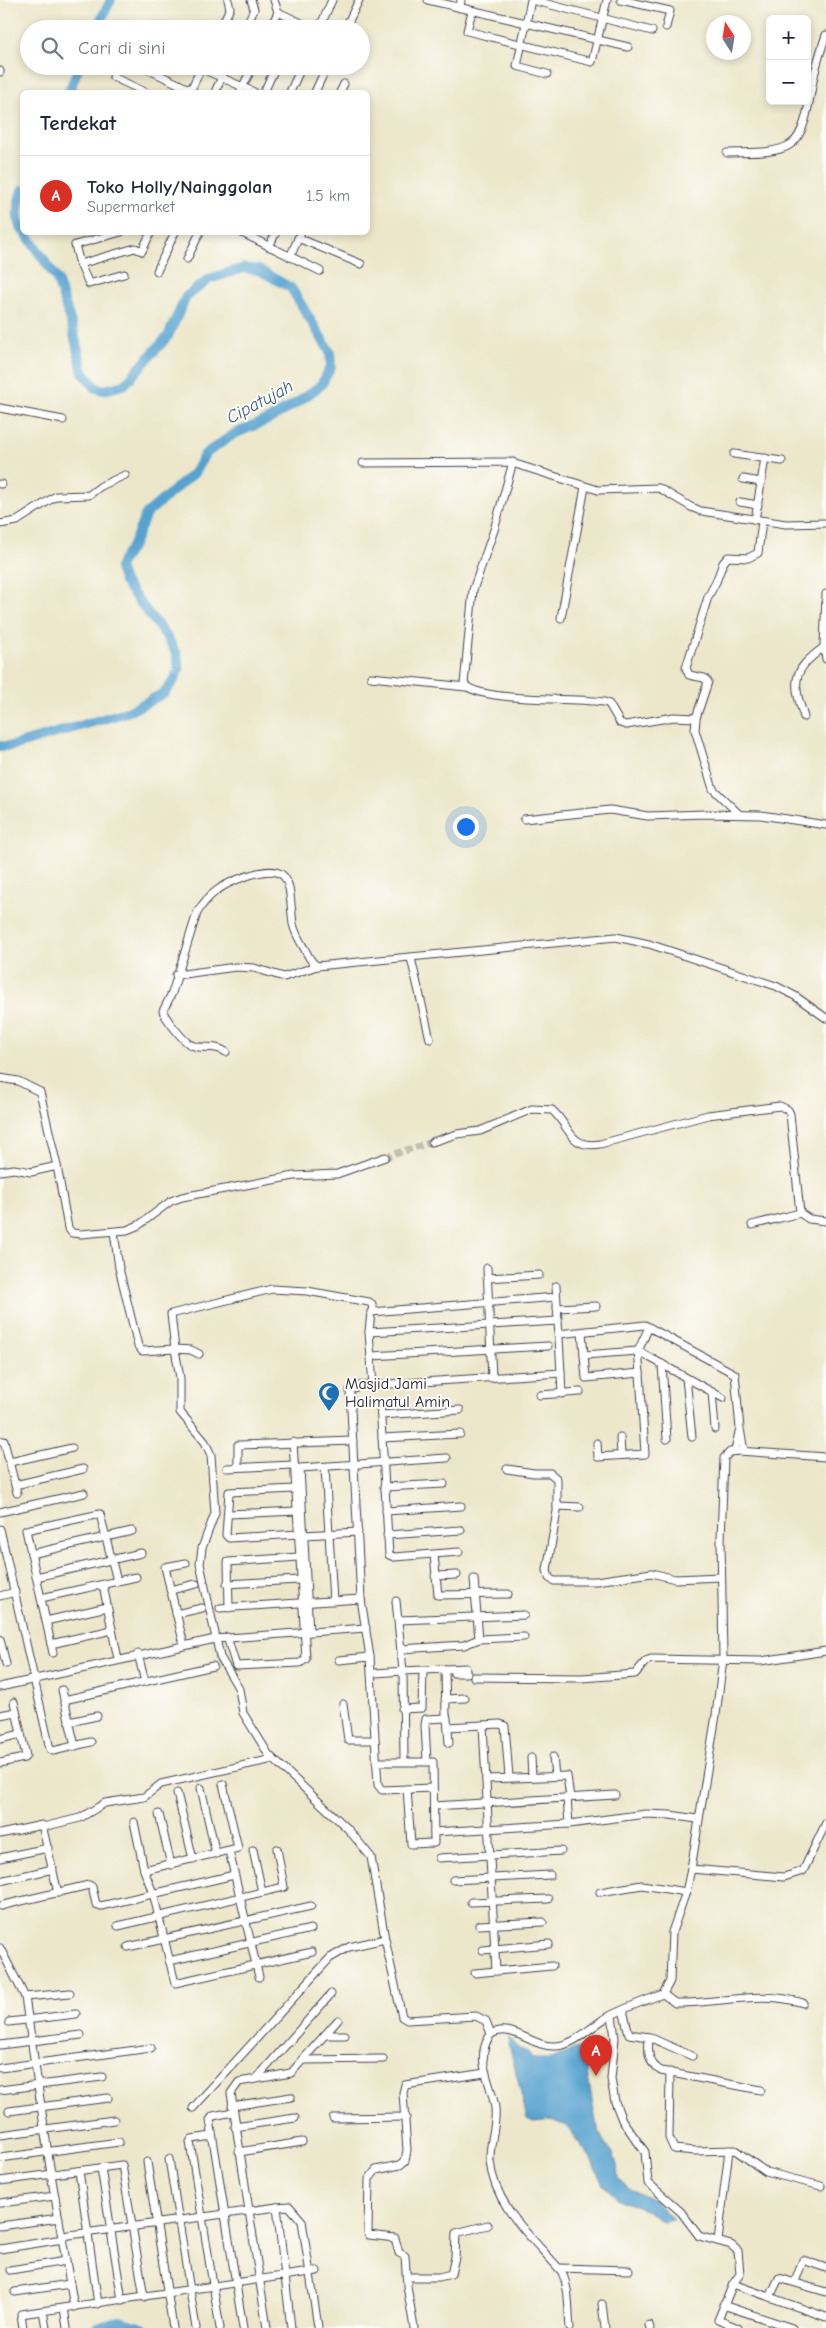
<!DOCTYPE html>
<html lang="id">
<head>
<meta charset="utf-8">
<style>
	:root { --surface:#fff; --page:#f2f2f3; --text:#1f2937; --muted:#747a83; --line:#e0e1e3; --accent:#d93025 }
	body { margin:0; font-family:"Comic Neue",sans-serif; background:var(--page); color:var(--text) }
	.controls { position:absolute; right:15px; top:15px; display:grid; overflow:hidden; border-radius:8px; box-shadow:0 2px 8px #0003 }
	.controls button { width:45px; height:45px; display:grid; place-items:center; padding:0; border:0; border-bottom:1px solid var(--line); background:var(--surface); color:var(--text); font:25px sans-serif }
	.compass { position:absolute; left:706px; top:15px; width:45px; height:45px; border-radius:50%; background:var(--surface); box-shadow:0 2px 8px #0003; rotate:348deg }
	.you { position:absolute; left:465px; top:826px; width:18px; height:18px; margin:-12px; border:4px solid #fff; border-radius:50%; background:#1a73e8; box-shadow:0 0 0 8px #1a73e833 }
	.badge { display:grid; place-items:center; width:32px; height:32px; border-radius:50%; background:var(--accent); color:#fff; font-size:16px; font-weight:700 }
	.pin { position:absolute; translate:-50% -41px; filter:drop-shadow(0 1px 2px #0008) }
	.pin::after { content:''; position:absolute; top:26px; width:18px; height:15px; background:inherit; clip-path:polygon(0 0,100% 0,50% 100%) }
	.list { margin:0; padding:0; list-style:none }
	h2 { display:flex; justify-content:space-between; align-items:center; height:65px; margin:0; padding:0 20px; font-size:21px }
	h2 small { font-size:16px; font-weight:400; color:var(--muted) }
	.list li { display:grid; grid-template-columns:32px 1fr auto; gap:15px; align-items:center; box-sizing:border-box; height:80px; padding:0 20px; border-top:1px solid var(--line) }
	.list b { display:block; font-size:19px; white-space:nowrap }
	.list p { margin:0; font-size:16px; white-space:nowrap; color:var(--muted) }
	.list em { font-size:16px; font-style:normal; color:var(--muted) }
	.icon { flex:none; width:28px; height:28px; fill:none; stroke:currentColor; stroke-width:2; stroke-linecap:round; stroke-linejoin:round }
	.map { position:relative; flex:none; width:826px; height:2328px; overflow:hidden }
	.search { position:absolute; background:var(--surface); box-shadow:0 2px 8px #0003; left:20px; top:20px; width:350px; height:55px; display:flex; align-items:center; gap:12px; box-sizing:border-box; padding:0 18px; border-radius:28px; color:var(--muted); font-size:19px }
	.panel { position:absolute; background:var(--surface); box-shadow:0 2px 8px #0003; left:20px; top:90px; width:350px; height:145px; border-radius:8px }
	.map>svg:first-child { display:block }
	.water { fill:#57a2cf; stroke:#3c6285 }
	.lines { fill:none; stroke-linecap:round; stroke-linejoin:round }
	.river { stroke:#57a2cf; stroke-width:10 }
	.minor-tunnel { stroke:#c4c0ad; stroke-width:7; stroke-dasharray:7 3.5; stroke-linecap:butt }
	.minor-casing { stroke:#404050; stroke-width:9 }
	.minor { stroke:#fff; stroke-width:7 }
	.labels { text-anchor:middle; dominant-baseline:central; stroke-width:4; stroke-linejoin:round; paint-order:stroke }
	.poi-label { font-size:16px; fill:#22223b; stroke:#fdfcf7; text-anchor:start }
	.water-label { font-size:18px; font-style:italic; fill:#3a5c7e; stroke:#fdfcf7 }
</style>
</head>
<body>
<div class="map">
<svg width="826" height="2328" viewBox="0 0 826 2328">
	<rect width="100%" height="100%" fill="#fdfcf7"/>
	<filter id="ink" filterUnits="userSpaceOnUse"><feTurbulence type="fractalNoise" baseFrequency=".02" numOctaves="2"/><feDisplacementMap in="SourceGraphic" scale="10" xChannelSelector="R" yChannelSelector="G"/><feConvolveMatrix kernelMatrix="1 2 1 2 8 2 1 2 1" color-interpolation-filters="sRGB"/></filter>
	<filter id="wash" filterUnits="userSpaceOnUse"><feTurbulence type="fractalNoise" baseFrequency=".0096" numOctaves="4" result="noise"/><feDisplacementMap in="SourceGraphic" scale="20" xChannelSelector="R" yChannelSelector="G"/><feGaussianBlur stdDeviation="1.12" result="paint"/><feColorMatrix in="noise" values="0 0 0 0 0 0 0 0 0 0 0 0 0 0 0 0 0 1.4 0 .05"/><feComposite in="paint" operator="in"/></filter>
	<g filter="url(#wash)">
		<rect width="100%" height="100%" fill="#ece7ca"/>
		<path class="water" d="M507,2035L520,2049L528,2052L533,2059H552L577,2048L583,2049L596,2122L605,2146L612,2151L617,2165L618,2178L628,2188L654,2200L673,2219L662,2221L650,2212L620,2200L603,2185L590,2157L566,2126L551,2120L534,2122L527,2119Z"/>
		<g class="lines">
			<g class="river">
				<path d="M96,29L111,0"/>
				<path d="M69,92L79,66"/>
				<path d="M22,190C18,202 15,219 22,230"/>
				<path d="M0,746H12L130,711L164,693L173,682L179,669L177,654L166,636L124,582L119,568L122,561L133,545L146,514L194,473L205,454L234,434L268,420L298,402L321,385L331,367L330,352L291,288L259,270L244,268L209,279L186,297L168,336L124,385L103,390L96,388L83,372L72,326L57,279L25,232"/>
				<path d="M98,2328L120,2321L143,2328"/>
			</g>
		</g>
	</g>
	<g filter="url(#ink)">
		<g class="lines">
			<path class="minor-tunnel" d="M385,1157L432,1142"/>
			<g class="minor-casing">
				<g id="minor">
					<path d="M428,0L628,47"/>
					<path d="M531,0L517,66L547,74"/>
					<path d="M532,0L652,31"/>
					<path d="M621,0L670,11L666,27"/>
					<path d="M460,8L461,0"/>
					<path d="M472,11L467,31L592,62L607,0"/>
					<path d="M278,12L314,29"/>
					<path d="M220,29L230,8L228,0"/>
					<path d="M245,29L254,9L251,0"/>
					<path d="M270,29L278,12L274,0"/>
					<path d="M293,29L297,21"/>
					<path d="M319,29L332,0"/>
					<path d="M345,29L359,0"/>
					<path d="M117,66L113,77L145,92"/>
					<path d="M141,66L191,90"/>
					<path d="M196,66L254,92"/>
					<path d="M0,72V71"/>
					<path d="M190,92L202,66"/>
					<path d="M215,92L227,66"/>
					<path d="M240,92L253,66"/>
					<path d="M264,92L276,66"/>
					<path d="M290,92L302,66"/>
					<path d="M315,92L327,66"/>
					<path d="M340,92L344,84"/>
					<path d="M727,153C746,152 775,155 791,144C808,133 810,89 815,72C818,59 822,47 826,35"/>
					<path d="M121,232L75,245L80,264L135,248L142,251L151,232"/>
					<path d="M240,232L320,271"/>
					<path d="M298,238L361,264"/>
					<path d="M269,247L276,232"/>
					<path d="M290,257L301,232"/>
					<path d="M187,259L200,232"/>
					<path d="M80,264L89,284L124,274"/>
					<path d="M157,271L175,232"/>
					<path d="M0,408L63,420"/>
					<path d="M734,454L782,461"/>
					<path d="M513,462L494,530L473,590L464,684C481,703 576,697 604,702L609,704L620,723L626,725L674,717L696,718"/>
					<path d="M363,463L509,462L598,490L659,488L691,507L701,511L786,524L826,523"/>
					<path d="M743,479L761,482"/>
					<path d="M0,484H1"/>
					<path d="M740,502L758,505"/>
					<path d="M755,520L765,458"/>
					<path d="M0,524L17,521L56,496L89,495L101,486L125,475"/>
					<path d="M826,594L824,647L826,659"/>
					<path d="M561,618L585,487"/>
					<path d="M371,677L466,687"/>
					<path d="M804,717C792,680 792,671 824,647"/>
					<path d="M739,814L713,789L695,730L696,718L708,682L704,678L689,675L686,668L708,597L716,582L723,563L728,557L748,558L758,553L762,521"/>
					<path d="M524,819L610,810L648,816L705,814L761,815L826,825"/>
					<path d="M411,958L430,1039"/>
					<path d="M176,975L236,967L254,968L284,977L317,966"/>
					<path d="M226,1052C214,1044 203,1050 191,1045C184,1042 165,1018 163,1011L172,993L197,913C208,894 223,884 244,877C295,859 288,885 293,924C295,932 299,940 304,948C308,955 310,962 317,966L616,937L649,944L776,986L795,996L826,1018"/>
					<path d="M0,1078L18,1081L40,1092L57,1166"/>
					<path d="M432,1142L457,1134L480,1131L532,1109L552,1110C571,1127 569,1149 600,1144L708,1115L780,1106L788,1110L790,1114L800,1213L809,1219L826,1221"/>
					<path d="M0,1171L14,1169L31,1172L57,1166L68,1228L72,1233L81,1234L127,1230L139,1225L171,1201L182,1197L294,1176L337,1174L385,1157"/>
					<path d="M752,1225L800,1213"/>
					<path d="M114,1232L119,1268L138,1346L142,1351L175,1349L180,1378V1412L205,1442L211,1455L215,1513L202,1548L200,1564L220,1657L239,1689L243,1713L269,1755L348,1829L371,1857L385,1939L402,2017L407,2020L476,2016L486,2021L491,2034"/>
					<path d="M487,1268L492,1378"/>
					<path d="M487,1278L539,1275"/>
					<path d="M557,1308L596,1306"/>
					<path d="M369,1332L558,1321"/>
					<path d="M582,1332L586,1378L640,1373L645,1454L598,1457L597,1443"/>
					<path d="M558,1334L645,1325L735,1374L740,1429L744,1451"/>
					<path d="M199,1354L191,1350L175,1349L171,1314L272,1289L307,1291L369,1302L372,1304L373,1311"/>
					<path d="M584,1355L638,1351L723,1398"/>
					<path d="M371,1356L548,1346"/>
					<path d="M662,1364L667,1439"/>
					<path d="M561,1373L562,1394"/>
					<path d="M640,1373L638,1351L649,1327"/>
					<path d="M686,1378L692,1437"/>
					<path d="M373,1385L369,1332L371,1312L556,1297"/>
					<path d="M712,1392L715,1429"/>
					<path d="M540,1395L580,1392"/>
					<path d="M380,1403L389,1555L394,1557L459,1552"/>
					<path d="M381,1415L460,1410"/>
					<path d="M620,1437L621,1455"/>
					<path d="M382,1438L460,1434"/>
					<path d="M0,1441H4L17,1493"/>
					<path d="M735,1451L739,1432"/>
					<path d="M10,1462L72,1448"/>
					<path d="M238,1467V1445L353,1441"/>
					<path d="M325,1467L333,1601"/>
					<path d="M227,1468L294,1465"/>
					<path d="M507,1469L534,1473H550L557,1479V1511L547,1570L549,1578L554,1581H596L652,1573L675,1579L721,1577"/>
					<path d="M15,1485L83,1469"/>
					<path d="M384,1487L444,1484"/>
					<path d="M295,1489L229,1492L226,1535L229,1538L298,1534"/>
					<path d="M557,1506L580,1507"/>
					<path d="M386,1511L461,1506"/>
					<path d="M0,1512L84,1493"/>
					<path d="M229,1514L297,1511"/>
					<path d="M0,1529L50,1749L53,1751L91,1742"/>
					<path d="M304,1535L358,1532"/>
					<path d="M387,1535L461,1530"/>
					<path d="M31,1554L132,1531"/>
					<path d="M434,1555L438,1595L508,1594"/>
					<path d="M435,1576L457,1575"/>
					<path d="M36,1577L141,1553"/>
					<path d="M474,1579L479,1639"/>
					<path d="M227,1584L300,1580"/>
					<path d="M103,1585L118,1659"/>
					<path d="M170,1590L196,1584"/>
					<path d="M0,1596L15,1592"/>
					<path d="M41,1598L136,1577"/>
					<path d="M220,1608L361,1599"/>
					<path d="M229,1608L228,1562L299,1557"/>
					<path d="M176,1614L202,1608"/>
					<path d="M399,1620L524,1615"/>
					<path d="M46,1621L107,1607"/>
					<path d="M309,1632L300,1468L447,1458"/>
					<path d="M227,1637L236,1666L300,1663L306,1659L293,1442"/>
					<path d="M0,1639L6,1664"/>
					<path d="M51,1644L112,1630"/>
					<path d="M184,1645L165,1567L186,1563"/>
					<path d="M401,1649L464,1645L479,1639L524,1637"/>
					<path d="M53,1653L26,1530L100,1514L117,1581"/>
					<path d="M138,1654L145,1682"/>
					<path d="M339,1660L370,1657"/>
					<path d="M445,1669L446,1717"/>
					<path d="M376,1673L403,1671L396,1601"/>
					<path d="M454,1673H467"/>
					<path d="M474,1677L582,1678L635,1674L646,1661L651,1659L761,1661L826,1651"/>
					<path d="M0,1687L215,1639L366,1628"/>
					<path d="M62,1690L75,1746"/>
					<path d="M445,1699L465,1698"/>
					<path d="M64,1700L213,1666"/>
					<path d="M343,1704L348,1740H374"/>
					<path d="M402,1709L422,1708L423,1671"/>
					<path d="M0,1715L16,1712"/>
					<path d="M69,1722L97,1716"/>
					<path d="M483,1725L496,1971L552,1966"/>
					<path d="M448,1727L500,1724L505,1726L509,1777"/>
					<path d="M0,1739L21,1734"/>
					<path d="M553,1757L555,1776"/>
					<path d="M531,1758L532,1777"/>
					<path d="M404,1761L403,1671L466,1668"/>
					<path d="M427,1761L425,1725L426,1719L447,1718L449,1743"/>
					<path d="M376,1762H433L434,1843L411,1844L407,1789"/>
					<path d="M0,1763L24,1758L26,1756L14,1702"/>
					<path d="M486,1779L567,1776L570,1798"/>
					<path d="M201,1788L216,1854"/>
					<path d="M433,1788L382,1790L378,1785L370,1657L361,1599L350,1390L359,1386L561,1373L556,1286"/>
					<path d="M177,1793L193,1859"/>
					<path d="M567,1798L569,1824"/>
					<path d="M434,1806L615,1795"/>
					<path d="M159,1814L171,1865"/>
					<path d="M134,1822L144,1870L153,1893L175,1983L312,1952"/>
					<path d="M43,1827L80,1818L105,1803L144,1797L161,1784L273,1759"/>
					<path d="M434,1832L569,1824L646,1814L670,1815L697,1819"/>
					<path d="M0,1834L42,1825L58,1893"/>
					<path d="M253,1850L262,1892"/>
					<path d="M229,1851L259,1977"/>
					<path d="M0,1858L48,1848"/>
					<path d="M439,1858L561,1851"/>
					<path d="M691,1869L784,1877L803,1871L826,1823"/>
					<path d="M144,1870L238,1848L223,1784"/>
					<path d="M453,1880L550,1875"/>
					<path d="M0,1881L53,1869"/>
					<path d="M600,1892L642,1885L686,1892"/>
					<path d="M471,1902L548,1899"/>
					<path d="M0,1906L89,1885L92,1887L96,1904L101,1906L234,1875"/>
					<path d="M479,1925L543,1922"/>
					<path d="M118,1926L284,1887L277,1849"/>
					<path d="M128,1947L311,1906"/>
					<path d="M0,1948L25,1997L51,2174L74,2307"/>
					<path d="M483,1950L549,1944"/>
					<path d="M169,1961L311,1929"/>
					<path d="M475,1973L496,1971"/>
					<path d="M663,1994L675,2003H680C721,2003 763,1990 803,2003"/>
					<path d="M25,1997L70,1993"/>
					<path d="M623,2010L629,2034L649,2037L692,2056"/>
					<path d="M612,2015L615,2038L611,2079L615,2102L622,2120L645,2152L648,2183L681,2212L699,2236L731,2245L738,2251L740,2274L733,2284"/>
					<path d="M9,2022L76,2014"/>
					<path d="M325,2035H345"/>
					<path d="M649,2037C648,2051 647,2063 661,2071L761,2090"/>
					<path d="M0,2045L81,2035"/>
					<path d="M303,2060L383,2059"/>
					<path d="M0,2068L151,2048"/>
					<path d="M670,2072L669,2138L674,2149L695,2151L735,2150L766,2172L821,2186"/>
					<path d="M256,2079L331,1994"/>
					<path d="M0,2090L102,2077"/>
					<path d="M232,2106L291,2097"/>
					<path d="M193,2108L330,1958L349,1947L385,1939"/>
					<path d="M9,2111L108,2098"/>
					<path d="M233,2112L213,2116L210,2120L243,2328"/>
					<path d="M333,2118L406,2117"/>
					<path d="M235,2127L295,2118"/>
					<path d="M0,2135L114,2120"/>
					<path d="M212,2136L192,2139L190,2142L220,2328"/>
					<path d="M239,2152L302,2142"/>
					<path d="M0,2158L119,2142"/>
					<path d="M169,2159L196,2328"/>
					<path d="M147,2162L173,2328"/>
					<path d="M101,2168L122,2300"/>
					<path d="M79,2171L98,2304"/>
					<path d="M0,2181L122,2165L144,2297"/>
					<path d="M0,2203L55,2196"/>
					<path d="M277,2207L289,2206L302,2221L318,2327"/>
					<path d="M0,2226L59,2218"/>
					<path d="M62,2236L277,2207L291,2328"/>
					<path d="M718,2241L729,2150"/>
					<path d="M0,2249L63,2239"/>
					<path d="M559,2268L629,2270"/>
					<path d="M10,2270L66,2261"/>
					<path d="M407,2277H439L451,2274L455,2257L456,2233L488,2225"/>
					<path d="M795,2282L803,2260L826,2268"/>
					<path d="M15,2292L70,2284"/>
					<path d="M770,2297L779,2278L826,2292"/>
					<path d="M602,2304L605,2328"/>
					<path d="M723,2305L792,2328"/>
					<path d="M64,2308L67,2328"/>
					<path d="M43,2311L46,2328"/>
					<path d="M649,2325L650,2328"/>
					<path d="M23,2328L21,2314L317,2271"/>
					<path d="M267,2328L231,2093L239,2082L291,2073L338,2020"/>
					<path d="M414,2328L407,2286L405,2256L399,2253L395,2238L369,2235L368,2232L369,2179L376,2170L400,2165L405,2161L407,2150L403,2093L405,2085L485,2073"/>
					<path d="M570,2328C568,2309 570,2290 562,2272C534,2239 494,2207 490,2161C489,2143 497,2126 495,2108C492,2083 473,2058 491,2034C513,2022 532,2048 556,2046C575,2045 590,2027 606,2018C624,2008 644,2001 663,1994L670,1981L672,1932L686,1892L691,1869L716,1715L723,1659L721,1540L724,1458L730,1452L739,1451L826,1457"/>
					<path d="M738,2328L718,2320L733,2284L826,2317"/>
				</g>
			</g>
			<use href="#minor" class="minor"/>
		</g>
	</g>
	<defs>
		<g id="mosque-pin" transform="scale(1.125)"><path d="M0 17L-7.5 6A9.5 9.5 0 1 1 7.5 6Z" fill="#1f6fb2" stroke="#fdfcf7"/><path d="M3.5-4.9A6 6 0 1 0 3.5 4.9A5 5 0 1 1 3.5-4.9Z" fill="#fff"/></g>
	</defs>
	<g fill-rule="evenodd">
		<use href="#mosque-pin" x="329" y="1393"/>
	</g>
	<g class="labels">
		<g class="poi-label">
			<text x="345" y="1384">Masjid Jami<tspan x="345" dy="18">Halimatul Amin</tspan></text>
		</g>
		<g class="water-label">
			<text transform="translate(260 402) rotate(-28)">Cipatujah</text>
		</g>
	</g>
</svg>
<div class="controls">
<button>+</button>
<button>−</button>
</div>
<svg class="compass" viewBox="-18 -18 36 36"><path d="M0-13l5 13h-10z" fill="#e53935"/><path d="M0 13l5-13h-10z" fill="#747a83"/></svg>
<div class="you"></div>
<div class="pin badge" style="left:596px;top:2076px">A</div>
<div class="search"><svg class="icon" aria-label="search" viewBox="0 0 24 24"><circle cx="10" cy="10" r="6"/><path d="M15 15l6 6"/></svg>Cari di sini</div>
<section class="panel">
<h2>Terdekat<small></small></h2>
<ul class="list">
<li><span class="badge">A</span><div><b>Toko Holly/Nainggolan</b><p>Supermarket</p></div><em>1.5 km</em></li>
</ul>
</section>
</div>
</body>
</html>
